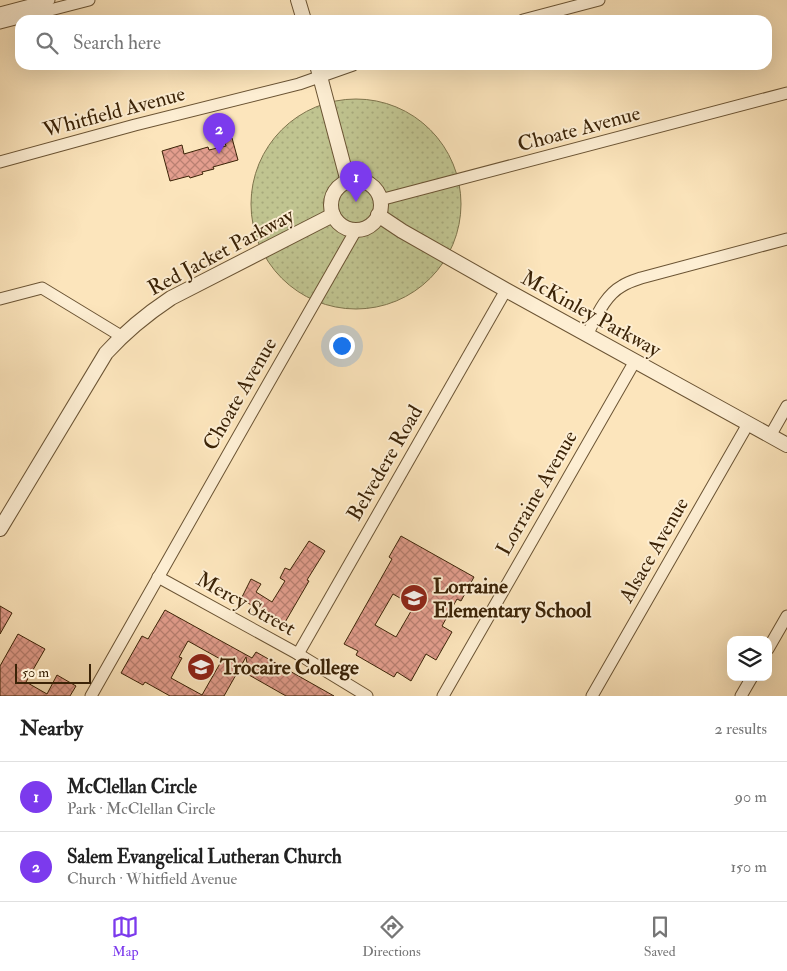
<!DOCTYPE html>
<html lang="en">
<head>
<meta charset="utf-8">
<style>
	:root { --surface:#fff; --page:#f2f2f2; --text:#222; --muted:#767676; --line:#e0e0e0; --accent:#7c3aed }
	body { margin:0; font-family:"IM FELL Double Pica",serif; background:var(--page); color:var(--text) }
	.controls { position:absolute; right:15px; bottom:15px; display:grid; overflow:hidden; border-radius:10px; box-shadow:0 5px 20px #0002 }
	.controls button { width:45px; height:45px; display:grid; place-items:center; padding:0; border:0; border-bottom:1px solid var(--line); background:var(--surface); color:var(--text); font:25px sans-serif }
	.scale { position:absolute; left:15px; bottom:12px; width:76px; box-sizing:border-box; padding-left:5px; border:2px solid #3b2307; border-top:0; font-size:14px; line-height:18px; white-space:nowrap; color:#3b2307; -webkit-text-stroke:4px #fdeed3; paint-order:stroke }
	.you { position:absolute; left:341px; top:345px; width:18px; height:18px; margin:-12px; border:4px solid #fff; border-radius:50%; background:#1a73e8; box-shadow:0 0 0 8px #1a73e833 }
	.badge { display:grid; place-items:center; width:32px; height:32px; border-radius:50%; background:var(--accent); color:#fff; font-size:16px; font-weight:700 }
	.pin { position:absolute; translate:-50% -41px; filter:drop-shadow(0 1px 2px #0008) }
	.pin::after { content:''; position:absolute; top:26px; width:18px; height:15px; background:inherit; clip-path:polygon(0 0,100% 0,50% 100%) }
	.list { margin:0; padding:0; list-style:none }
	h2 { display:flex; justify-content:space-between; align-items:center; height:65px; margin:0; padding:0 20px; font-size:21px }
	h2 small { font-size:16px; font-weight:400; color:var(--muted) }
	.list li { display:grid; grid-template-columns:32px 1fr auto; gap:15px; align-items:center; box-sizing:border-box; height:70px; padding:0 20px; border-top:1px solid var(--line) }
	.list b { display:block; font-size:19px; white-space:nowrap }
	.list p { margin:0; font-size:16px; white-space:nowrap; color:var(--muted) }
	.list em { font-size:16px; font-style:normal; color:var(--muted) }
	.icon { flex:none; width:28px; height:28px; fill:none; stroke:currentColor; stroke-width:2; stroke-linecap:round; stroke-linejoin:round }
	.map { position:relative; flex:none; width:787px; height:696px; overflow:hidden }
	.search { position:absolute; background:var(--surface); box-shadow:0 5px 20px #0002; left:15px; right:15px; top:15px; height:55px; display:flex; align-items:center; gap:12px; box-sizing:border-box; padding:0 18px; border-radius:15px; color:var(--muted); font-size:19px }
	.sheet { height:205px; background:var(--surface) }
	nav { display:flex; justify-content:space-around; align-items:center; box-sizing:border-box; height:70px; border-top:1px solid var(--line); background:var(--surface); font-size:14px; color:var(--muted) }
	nav a { display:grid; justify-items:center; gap:2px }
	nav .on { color:var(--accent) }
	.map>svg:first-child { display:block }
	.park { fill:url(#park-dots); stroke:#7e744c }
	.building { fill:url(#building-cross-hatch); stroke:#3b2307; fill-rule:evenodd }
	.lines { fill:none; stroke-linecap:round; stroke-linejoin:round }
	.minor-casing { stroke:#6b5434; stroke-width:13 }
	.tertiary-casing { stroke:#6b5434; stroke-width:16 }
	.minor { stroke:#fdeed3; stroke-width:11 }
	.tertiary { stroke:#fdeed3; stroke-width:14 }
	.labels { text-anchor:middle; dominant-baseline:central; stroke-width:4; stroke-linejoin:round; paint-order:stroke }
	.street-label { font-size:21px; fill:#3b2307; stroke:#fdeed3 }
	.poi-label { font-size:21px; font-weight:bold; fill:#3b2307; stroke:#fdeed3; text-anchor:start }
</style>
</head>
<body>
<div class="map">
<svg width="787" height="696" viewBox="0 0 787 696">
	<defs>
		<pattern id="park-dots" width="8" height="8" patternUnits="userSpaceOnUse" patternTransform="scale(1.25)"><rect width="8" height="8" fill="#c0c490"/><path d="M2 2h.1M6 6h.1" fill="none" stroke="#a6a87b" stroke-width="1.8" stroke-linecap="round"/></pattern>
		<pattern id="building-cross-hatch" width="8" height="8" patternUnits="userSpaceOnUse" patternTransform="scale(1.25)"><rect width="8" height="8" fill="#e39e8e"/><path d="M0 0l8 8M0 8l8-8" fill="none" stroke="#b98072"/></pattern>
	</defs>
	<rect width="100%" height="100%" fill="#fce5bc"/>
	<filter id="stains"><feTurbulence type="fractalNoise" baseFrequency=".004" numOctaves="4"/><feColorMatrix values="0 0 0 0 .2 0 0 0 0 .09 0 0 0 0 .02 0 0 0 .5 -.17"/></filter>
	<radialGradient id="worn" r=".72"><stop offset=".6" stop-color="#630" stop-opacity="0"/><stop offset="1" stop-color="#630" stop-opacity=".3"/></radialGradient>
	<circle class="park" cx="356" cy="204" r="105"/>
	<g class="building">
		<path d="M232,138L238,160L213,167L214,169L202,172L203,174L190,178L189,176L170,181L162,151L182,145L184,154L208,147L209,150L226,146L224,140Z"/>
		<path d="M401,536L474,577L461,601L457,599L442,626L452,632L436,660L426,654L411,681L397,672L394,677L356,655L358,651L344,644L392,559L389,557ZM393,594L414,606L396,637L375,625Z"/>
		<path d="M309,541L325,551L307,580L309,581L284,624L241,599L251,579L261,584L256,592L272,602L285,581L280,578L285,568L290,570Z"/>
		<path d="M0,606L12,613L0,634Z"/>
		<path d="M165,610L252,658L256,652L334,696H286L249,675L246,657L224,696H170L145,682L143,685L121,673L142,636L148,639ZM188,641L222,660L202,695L171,678L182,658L179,657Z"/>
		<path d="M18,634L45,649L26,682L47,694L57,675L76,686L70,696H0V666Z"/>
	</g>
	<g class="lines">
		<g class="minor-casing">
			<g id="minor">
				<path d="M0,13L49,0"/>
				<path d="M523,20L599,0"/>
				<path d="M0,23L89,0"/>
				<path d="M0,162L135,125L299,84L353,65"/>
				<path d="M380,200L787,93"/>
				<path d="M0,299L42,288L121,336"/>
				<path d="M587,335C596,318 604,296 622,286C628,282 635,280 641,278L787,239"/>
				<path d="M770,436L787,406"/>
				<path d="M158,577L298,654L367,696"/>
				<path d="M768,649L787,616"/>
				<path d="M298,654L506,290"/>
				<path d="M91,696L235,442L356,230"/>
				<path d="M443,696L635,361"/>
				<path d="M592,696L748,424"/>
				<path d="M741,696L752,677"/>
			</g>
		</g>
		<g class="tertiary-casing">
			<g id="tertiary">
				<path d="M298,0L304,20"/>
				<path d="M317,65L348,182"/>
				<circle cx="356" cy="205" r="25"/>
				<path d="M378,215L402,231L506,290L787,445"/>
				<path d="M0,529L106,353C125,332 147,314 171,298L333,215"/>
			</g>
		</g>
		<use href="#minor" class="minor"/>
		<use href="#tertiary" class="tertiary"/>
	</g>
	<defs>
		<g id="school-disc" transform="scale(1.4375)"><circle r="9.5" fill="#8f2418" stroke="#fdeed3"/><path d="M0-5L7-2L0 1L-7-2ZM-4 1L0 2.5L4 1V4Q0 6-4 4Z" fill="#fff"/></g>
		<g id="university-disc" transform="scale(1.4375)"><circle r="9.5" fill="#8f2418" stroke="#fdeed3"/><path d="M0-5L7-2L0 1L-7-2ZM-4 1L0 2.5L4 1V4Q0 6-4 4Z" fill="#fff"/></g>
	</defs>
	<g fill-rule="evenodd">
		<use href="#school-disc" x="414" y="598"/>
		<use href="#university-disc" x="201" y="667"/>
	</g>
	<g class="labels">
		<g class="street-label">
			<text transform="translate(114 112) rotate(-15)">Whitfield Avenue</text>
			<text transform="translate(579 129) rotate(-15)">Choate Avenue</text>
			<text transform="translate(221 252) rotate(-28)">Red Jacket Parkway</text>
			<text transform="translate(591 314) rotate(29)">McKinley Parkway</text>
			<text transform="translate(240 394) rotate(-60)">Choate Avenue</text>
			<text transform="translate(385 463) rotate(-60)">Belvedere Road</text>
			<text transform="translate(537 493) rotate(-60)">Lorraine Avenue</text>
			<text transform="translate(654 550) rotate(-60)">Alsace Avenue</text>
			<text transform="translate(246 604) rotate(29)">Mercy Street</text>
		</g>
		<g class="poi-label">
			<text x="433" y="586">Lorraine<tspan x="433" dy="24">Elementary School</tspan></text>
			<text x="220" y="667">Trocaire College</text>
		</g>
	</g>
	<rect width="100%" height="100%" filter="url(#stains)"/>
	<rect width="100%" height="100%" fill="url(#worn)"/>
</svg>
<div class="controls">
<button><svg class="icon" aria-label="layers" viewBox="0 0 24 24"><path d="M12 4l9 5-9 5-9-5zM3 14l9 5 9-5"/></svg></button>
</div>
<div class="scale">50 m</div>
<div class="you"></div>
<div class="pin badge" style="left:356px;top:202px">1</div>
<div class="pin badge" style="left:219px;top:154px">2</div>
<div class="search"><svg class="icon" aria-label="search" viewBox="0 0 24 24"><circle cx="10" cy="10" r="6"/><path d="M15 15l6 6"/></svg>Search here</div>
</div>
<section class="sheet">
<h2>Nearby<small>2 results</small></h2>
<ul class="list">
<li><span class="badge">1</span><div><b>McClellan Circle</b><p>Park · McClellan Circle</p></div><em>90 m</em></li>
<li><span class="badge">2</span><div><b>Salem Evangelical Lutheran Church</b><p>Church · Whitfield Avenue</p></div><em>150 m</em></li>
</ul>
</section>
<nav>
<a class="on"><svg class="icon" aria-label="map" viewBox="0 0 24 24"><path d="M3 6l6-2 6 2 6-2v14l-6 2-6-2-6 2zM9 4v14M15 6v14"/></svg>Map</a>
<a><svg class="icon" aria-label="directions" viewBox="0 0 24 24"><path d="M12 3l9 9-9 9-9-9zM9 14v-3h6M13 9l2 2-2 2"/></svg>Directions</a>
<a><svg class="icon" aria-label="saved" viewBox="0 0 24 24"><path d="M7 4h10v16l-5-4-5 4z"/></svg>Saved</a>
</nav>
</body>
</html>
